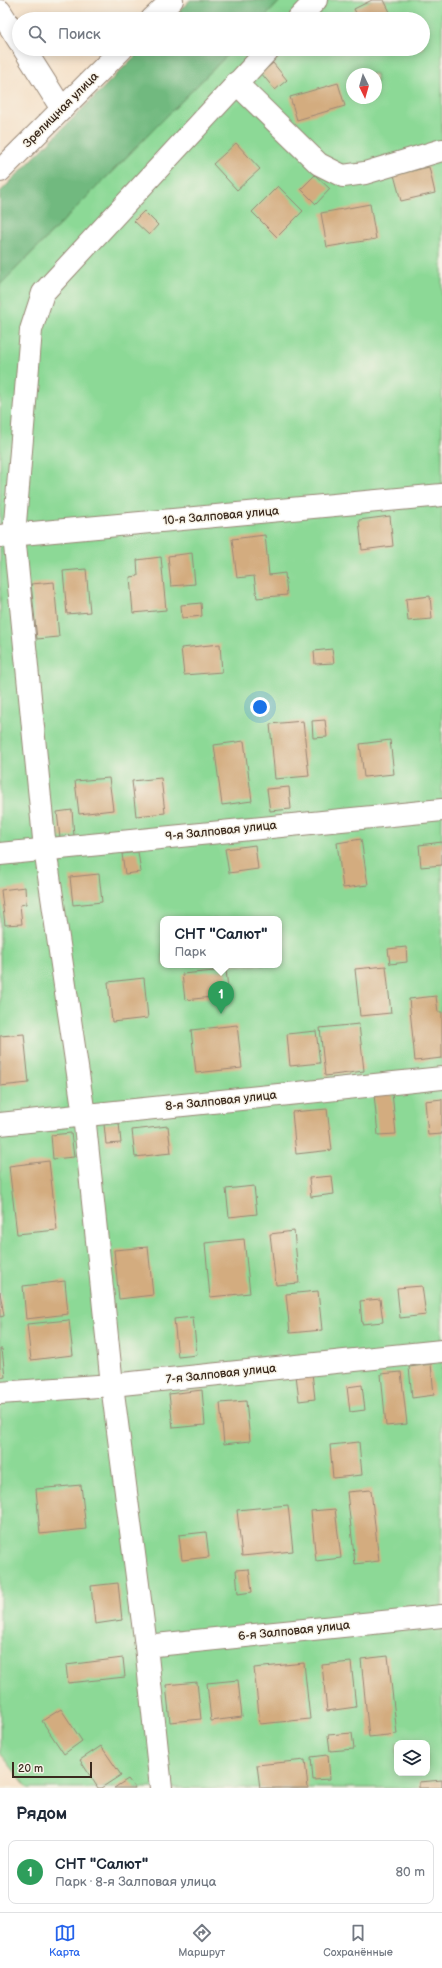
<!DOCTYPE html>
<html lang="ru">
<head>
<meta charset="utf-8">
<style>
	:root { --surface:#fff; --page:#f6f6f7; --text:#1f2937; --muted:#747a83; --line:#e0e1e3; --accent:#2563eb }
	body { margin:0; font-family:"Balsamiq Sans",sans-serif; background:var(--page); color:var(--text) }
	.controls { position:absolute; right:12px; bottom:12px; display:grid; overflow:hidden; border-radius:8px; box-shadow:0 2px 10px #0003 }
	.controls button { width:36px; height:36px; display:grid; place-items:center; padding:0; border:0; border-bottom:1px solid var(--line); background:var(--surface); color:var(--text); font:20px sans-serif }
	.compass { position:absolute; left:346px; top:68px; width:36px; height:36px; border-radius:50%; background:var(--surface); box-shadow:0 2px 10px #0003; rotate:175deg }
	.scale { position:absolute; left:12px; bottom:10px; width:80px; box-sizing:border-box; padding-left:4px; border:2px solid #3b2a1e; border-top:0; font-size:11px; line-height:14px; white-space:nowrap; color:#3b2a1e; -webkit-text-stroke:3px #f7f3e8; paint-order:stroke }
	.you { position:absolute; left:260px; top:707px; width:14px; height:14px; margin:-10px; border:3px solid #fff; border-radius:50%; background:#1a73e8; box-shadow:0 0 0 6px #1a73e833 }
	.badge { display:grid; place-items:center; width:26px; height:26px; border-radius:50%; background:var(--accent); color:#fff; font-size:13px; font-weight:700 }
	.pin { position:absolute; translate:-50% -33px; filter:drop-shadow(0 1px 2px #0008) }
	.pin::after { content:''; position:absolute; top:21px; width:14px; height:12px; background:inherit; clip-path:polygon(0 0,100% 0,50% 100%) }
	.popup { position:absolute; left:160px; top:916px; width:122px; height:52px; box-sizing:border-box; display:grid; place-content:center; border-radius:8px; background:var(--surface); filter:drop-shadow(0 1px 3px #0005); font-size:13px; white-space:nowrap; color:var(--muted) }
	.popup b { font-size:15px; color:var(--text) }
	.popup::after { content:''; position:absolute; left:50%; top:100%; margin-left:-8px; border:8px solid transparent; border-top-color:var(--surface) }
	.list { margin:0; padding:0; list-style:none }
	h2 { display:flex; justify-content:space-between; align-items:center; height:52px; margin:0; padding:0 16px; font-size:17px }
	h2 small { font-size:13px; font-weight:400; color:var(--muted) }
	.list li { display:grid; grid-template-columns:26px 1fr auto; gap:12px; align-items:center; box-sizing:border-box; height:64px; margin:0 8px 8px; padding:0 8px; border:1px solid var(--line); border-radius:8px }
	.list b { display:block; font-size:15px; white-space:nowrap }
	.list p { margin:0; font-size:13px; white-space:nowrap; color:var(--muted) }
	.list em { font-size:13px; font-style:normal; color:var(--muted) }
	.icon { flex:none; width:22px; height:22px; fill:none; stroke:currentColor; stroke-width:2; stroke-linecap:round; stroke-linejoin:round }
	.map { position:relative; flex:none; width:442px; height:1788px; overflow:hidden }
	.search { position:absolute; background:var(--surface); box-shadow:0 2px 10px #0003; left:12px; right:12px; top:12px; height:44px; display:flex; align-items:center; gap:10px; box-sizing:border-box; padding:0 14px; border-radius:22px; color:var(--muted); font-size:15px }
	.sheet { height:124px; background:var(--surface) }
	nav { display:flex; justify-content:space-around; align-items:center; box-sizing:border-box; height:56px; border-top:1px solid var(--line); background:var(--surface); font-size:11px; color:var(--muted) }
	nav a { display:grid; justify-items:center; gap:2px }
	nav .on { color:var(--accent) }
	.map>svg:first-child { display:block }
	.green { fill:#8cd996; stroke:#64825a; fill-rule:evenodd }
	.forest { fill:#71b97f; stroke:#56724e }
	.building { fill:#d3ac7f }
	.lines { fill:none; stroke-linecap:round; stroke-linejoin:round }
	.minor-casing { stroke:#988674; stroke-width:24 }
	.minor { stroke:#fff; stroke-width:22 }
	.labels { text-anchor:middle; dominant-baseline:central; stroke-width:3; stroke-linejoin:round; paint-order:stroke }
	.street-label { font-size:12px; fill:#3b2a1e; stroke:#f7f3e8 }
</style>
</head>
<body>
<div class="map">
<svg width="442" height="1788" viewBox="0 0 442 1788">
	<rect width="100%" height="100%" fill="#f7f3e8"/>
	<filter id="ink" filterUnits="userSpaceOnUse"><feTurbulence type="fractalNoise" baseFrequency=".025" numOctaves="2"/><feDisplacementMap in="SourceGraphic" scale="8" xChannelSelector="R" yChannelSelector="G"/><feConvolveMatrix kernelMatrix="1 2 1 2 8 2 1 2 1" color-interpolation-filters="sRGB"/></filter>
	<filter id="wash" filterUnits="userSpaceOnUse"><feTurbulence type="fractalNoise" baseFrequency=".012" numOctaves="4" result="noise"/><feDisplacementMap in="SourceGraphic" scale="16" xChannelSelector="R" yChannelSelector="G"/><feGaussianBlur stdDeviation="0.9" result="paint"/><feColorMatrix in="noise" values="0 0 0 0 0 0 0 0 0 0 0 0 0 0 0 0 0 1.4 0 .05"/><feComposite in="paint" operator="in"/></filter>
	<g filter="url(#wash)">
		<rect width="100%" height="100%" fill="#f5e1c9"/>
		<path class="green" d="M281,0H442V1788H28L0,1753V285L233,49H423V19H263ZM352,74H376V98H352ZM163,919H279V965H163ZM397,1743H427V1773H397Z"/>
		<g class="forest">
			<path d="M190,0H281L263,19H171Z"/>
			<path d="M142,49H233L0,285V192Z"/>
		</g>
		<g id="blocks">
			<g class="building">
				<path d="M372,0H384L391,14L382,19H359L354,9Z"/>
				<path d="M273,63L287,80L275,90L261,73Z"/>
				<path d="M338,83L345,106L297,120L290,97Z"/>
				<path d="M236,143L260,169L237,190L213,164Z"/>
				<path d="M429,167L435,193L401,201L394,175Z"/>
				<path d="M315,175L330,189L316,204L301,189Z"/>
				<path d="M278,186L303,211L277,237L252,212Z"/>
				<path d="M370,204L376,239L327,247L321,213Z"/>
				<path d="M144,211L158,225L149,235L134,221Z"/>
				<path d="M390,516L393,546L362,550L359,520Z"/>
				<path d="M265,535L269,575L285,573L287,595L257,598L254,576L237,578L232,539Z"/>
				<path d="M192,553L195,584L171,586L168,556Z"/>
				<path d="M161,557L166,610L133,613L130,577L138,576L137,560Z"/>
				<path d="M86,569L90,612L67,614L63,571Z"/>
				<path d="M54,582L59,637L37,639L31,584Z"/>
				<path d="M430,596L432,619L408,621L406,599Z"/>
				<path d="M201,603L202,616L182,618L181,605Z"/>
				<path d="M220,644L222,672L184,675L181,648Z"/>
				<path d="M332,649L334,663L315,664L314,651Z"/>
				<path d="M325,720L327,737L313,738L312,721Z"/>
				<path d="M303,721L309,776L275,779L270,724Z"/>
				<path d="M390,740L394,774L364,777L360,744Z"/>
				<path d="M244,741L252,801L222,805L214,745Z"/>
				<path d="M109,778L113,810L79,814L75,781Z"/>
				<path d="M161,778L165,813L136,816L132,781Z"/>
				<path d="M289,787L291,809L270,811L267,789Z"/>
				<path d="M72,810L74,836L60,838L57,812Z"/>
				<path d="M361,839L368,885L343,888L337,843Z"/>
				<path d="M442,842V865L421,867L419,845Z"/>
				<path d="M255,845L258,869L229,873L225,849Z"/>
				<path d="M138,852L141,872L125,874L122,854Z"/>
				<path d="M99,874L102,902L73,905L70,877Z"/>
				<path d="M25,887L26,904L20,905L22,924L5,925L1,890Z"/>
				<path d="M406,947L407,962L390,964L388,949Z"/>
				<path d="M386,966L391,1013L360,1016L355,969Z"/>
				<path d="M226,970L229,998L212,1000V997L185,1000L182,974Z"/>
				<path d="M144,978L148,1018L112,1022L108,982Z"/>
				<path d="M436,996L438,1012H442V1058L415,1061L409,999Z"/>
				<path d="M359,1024L364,1071L325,1076L320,1028Z"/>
				<path d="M237,1025L242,1068L196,1073L191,1030Z"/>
				<path d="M316,1031L320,1063L290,1066L287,1034Z"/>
				<path d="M24,1034L29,1083L0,1086V1036Z"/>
				<path d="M392,1092L396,1134L378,1135L374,1094Z"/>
				<path d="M442,1099V1134L428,1135L425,1101Z"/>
				<path d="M327,1109L332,1150L296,1154L292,1112Z"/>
				<path d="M119,1123L121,1143L106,1144L104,1124Z"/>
				<path d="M168,1126L171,1153L135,1157L132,1130Z"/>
				<path d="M71,1133L74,1157L53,1159L51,1135Z"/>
				<path d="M49,1161L57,1230L17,1234L9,1166Z"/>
				<path d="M332,1176L334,1194L311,1197L309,1178Z"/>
				<path d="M254,1186L257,1214L229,1217L226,1189Z"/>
				<path d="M294,1231L299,1283L276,1285L270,1234Z"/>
				<path d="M244,1239L250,1293L210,1297L205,1243Z"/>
				<path d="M148,1247L153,1295L119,1299L114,1250Z"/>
				<path d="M65,1281L68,1314L26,1319L23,1286Z"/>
				<path d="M422,1286L426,1315L400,1318L397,1288Z"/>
				<path d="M318,1291L322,1330L290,1333L286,1294Z"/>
				<path d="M0,1292L4,1316L0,1317Z"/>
				<path d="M380,1299L383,1322L362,1324L360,1301Z"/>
				<path d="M193,1317L197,1355L178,1357L174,1319Z"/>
				<path d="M69,1320L73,1355L31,1360L27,1324Z"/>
				<path d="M0,1349H2L5,1377L0,1378Z"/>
				<path d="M431,1364L434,1395L412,1398L409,1367Z"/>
				<path d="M401,1372L407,1424L386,1426L381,1374Z"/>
				<path d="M312,1373L315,1399L299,1401L296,1375Z"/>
				<path d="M362,1385L365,1410L350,1412L347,1387Z"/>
				<path d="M202,1390L205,1425L173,1428L169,1394Z"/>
				<path d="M246,1401L250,1441L224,1444L220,1403Z"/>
				<path d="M359,1442L362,1475L333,1478L330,1445Z"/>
				<path d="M81,1485L86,1529L40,1534L36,1489Z"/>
				<path d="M371,1490L379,1561L355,1564L347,1492Z"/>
				<path d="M288,1505L293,1551L242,1556L237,1510Z"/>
				<path d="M335,1509L341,1558L316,1561L311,1511Z"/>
				<path d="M206,1532L209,1557L182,1560L179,1535Z"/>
				<path d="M249,1569L252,1592L238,1594L236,1570Z"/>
				<path d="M118,1583L122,1620L95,1624L91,1586Z"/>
				<path d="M388,1656L397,1734L369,1737L361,1659Z"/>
				<path d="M123,1658L125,1677L68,1683L66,1665Z"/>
				<path d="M351,1662L356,1707L327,1711L322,1665Z"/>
				<path d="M304,1663L310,1719L260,1724L254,1668Z"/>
				<path d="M238,1680L242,1717L211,1721L207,1683Z"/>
				<path d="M197,1682L201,1719L170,1722L166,1685Z"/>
				<path d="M61,1709L82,1741L64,1754L42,1721Z"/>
				<path d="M352,1733L354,1749L330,1751L328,1735Z"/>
				<path d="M101,1746L121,1775L101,1788H98L80,1760Z"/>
				<path d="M328,1755L330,1779L313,1780L311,1757Z"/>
				<path d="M305,1760L308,1788H260L257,1765Z"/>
				<path d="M128,1779L135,1788H114Z"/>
				<path d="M442,1780V1788H419V1782Z"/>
			</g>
		</g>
	</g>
	<g filter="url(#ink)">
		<use href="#blocks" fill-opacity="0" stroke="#988674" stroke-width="1"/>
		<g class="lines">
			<g class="minor-casing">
				<g id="minor">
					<path d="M0,11L19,41"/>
					<path d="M152,19L172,0"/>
					<path d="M298,19L316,0"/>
					<path d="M24,49L62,109"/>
					<path d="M236,83L319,164L343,176L365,173L442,150"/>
					<path d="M0,171L122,49"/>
					<path d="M0,536L442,495"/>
					<path d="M0,854L442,810"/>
					<path d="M0,1124L442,1078"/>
					<path d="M0,1393L112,1385L442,1351"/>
					<path d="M146,1646L442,1616"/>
					<path d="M161,1788L146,1646L112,1385L84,1115L45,849L14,535L31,330L43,293L269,49"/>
				</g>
			</g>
			<use href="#minor" class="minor"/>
		</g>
	</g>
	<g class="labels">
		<g class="street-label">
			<text transform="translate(61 110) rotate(-45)">Зрелищная улица</text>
			<text transform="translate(221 516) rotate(-5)">10-я Залповая улица</text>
			<text transform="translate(221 831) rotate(-6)">9-я Залповая улица</text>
			<text transform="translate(221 1101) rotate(-6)">8-я Залповая улица</text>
			<text transform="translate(221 1374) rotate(-6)">7-я Залповая улица</text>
			<text transform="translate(294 1631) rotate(-6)">6-я Залповая улица</text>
		</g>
	</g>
</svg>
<div class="controls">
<button><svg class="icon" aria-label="layers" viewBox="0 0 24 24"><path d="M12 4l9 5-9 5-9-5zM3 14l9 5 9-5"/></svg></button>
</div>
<svg class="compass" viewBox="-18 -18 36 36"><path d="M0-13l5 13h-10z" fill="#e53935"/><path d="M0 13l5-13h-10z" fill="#747a83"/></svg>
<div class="scale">20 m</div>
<div class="you"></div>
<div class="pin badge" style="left:221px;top:1014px;background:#2e9e5b">1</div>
<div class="popup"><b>СНТ &quot;Салют&quot;</b>Парк</div>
<div class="search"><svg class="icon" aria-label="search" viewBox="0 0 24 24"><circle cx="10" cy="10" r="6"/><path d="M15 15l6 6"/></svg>Поиск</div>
</div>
<section class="sheet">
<h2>Рядом<small></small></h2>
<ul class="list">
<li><span class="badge" style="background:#2e9e5b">1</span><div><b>СНТ &quot;Салют&quot;</b><p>Парк · 8-я Залповая улица</p></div><em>80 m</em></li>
</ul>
</section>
<nav>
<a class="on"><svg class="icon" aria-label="map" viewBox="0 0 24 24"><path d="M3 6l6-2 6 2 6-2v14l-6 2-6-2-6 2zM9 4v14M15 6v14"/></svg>Карта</a>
<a><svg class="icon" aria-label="directions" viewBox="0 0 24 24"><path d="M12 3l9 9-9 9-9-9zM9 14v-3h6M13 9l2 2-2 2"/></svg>Маршрут</a>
<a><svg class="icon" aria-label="saved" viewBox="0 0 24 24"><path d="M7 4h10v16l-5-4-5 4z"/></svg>Сохранённые</a>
</nav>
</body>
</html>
